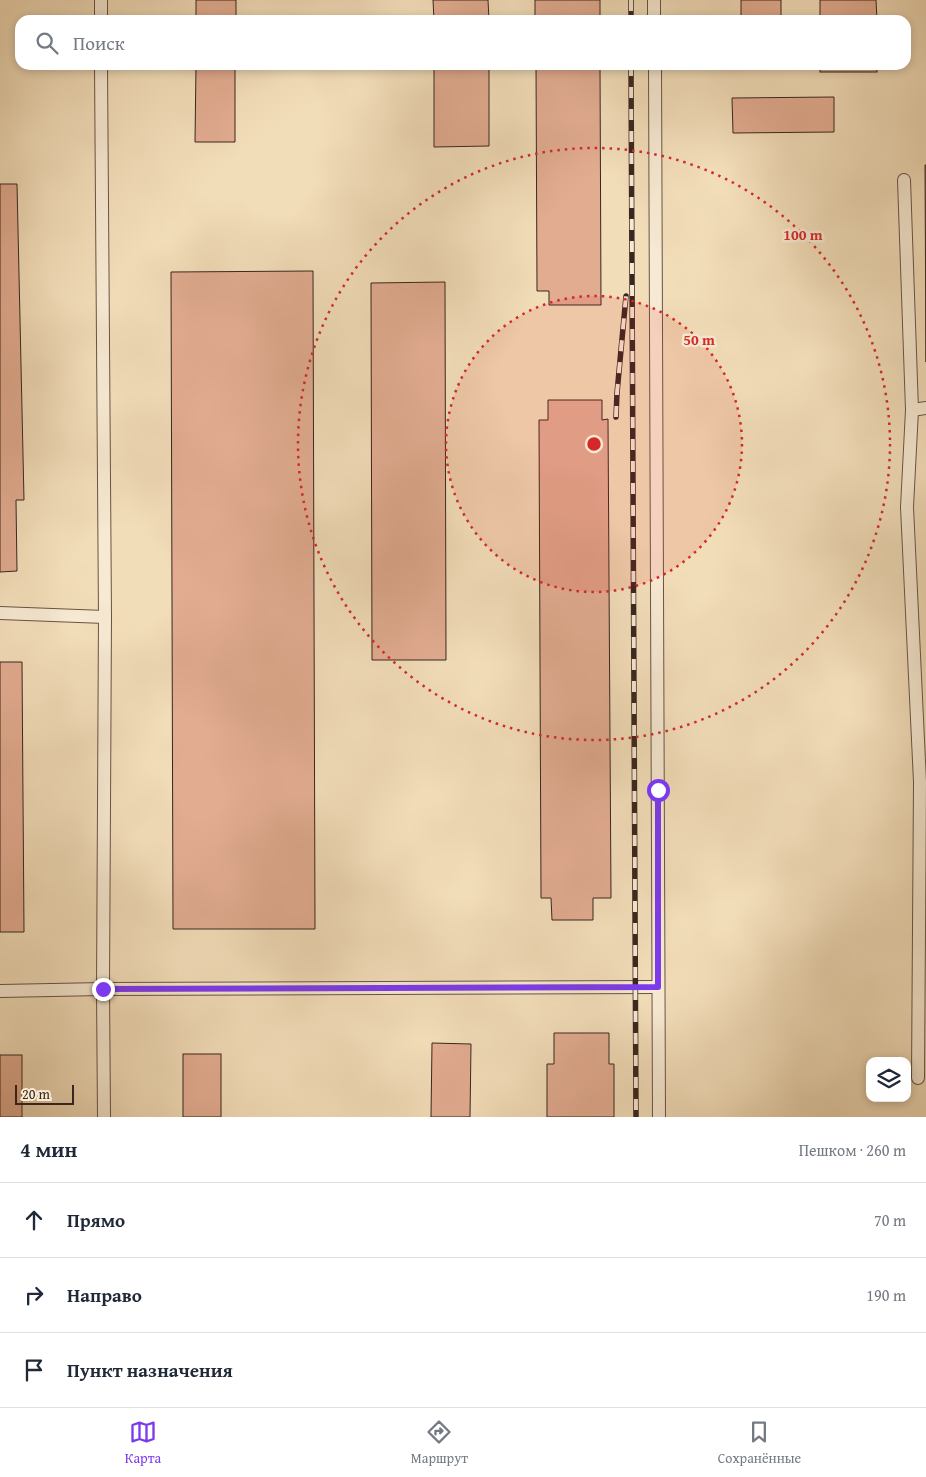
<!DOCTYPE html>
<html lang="ru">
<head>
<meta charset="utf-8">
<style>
	:root { --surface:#fff; --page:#f2f2f3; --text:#1f2937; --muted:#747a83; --line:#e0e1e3; --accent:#7c3aed }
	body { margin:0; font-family:"Gentium Book Plus",serif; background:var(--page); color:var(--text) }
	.controls { position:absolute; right:15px; bottom:15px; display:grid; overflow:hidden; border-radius:10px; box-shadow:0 2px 8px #0003 }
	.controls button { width:45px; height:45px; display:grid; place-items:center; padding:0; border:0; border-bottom:1px solid var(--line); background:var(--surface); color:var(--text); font:25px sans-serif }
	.scale { position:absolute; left:15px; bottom:12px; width:59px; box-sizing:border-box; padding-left:5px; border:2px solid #3a261f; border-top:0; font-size:14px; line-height:18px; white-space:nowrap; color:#3a261f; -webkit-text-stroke:4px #f7e9d2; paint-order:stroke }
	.stop { position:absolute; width:15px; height:15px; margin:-11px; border:4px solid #7c3aed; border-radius:50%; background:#fff }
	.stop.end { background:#7c3aed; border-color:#fff; box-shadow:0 1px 5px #0008 }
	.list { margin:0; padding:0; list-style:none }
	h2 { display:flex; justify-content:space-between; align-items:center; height:65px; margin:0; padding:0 20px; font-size:21px }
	h2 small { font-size:16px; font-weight:400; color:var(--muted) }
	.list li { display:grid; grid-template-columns:32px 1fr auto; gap:15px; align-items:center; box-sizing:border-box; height:75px; padding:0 20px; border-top:1px solid var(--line) }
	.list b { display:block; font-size:19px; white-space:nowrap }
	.list em { font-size:16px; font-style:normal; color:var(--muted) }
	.icon { flex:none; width:28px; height:28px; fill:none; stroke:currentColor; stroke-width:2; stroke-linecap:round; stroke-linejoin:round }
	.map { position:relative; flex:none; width:926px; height:1117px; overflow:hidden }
	.search { position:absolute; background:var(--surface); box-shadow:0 2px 8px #0003; left:15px; right:15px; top:15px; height:55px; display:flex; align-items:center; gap:12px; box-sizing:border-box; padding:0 18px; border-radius:15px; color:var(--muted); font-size:19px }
	.sheet { height:290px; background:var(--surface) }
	nav { display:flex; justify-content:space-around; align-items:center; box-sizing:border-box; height:70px; border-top:1px solid var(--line); background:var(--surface); font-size:14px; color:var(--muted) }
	nav a { display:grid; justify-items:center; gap:2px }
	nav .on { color:var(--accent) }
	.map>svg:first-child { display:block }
	.building { fill:#e2ac91; stroke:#3a261f }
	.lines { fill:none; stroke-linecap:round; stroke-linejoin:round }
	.service-casing { stroke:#685446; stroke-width:14 }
	.service { stroke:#f7e9d2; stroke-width:12 }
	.rail-casing { stroke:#3a261f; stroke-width:5.5 }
	.rail { stroke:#f7e9d2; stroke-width:4; stroke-dasharray:11; stroke-linecap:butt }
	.route { stroke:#7c3aed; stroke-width:6 }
	.ring { fill:none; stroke:#d62828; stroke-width:2.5; stroke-dasharray:2.5 5 }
	.centre { fill:#d62828; stroke:#f7e9d2; stroke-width:2.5 }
	.ring-label { font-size:15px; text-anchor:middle; font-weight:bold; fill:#d62828; stroke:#f7e9d2; stroke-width:5; stroke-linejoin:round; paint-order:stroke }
</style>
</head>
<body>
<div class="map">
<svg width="926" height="1117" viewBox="0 0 926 1117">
	<rect width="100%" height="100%" fill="#f2ddb9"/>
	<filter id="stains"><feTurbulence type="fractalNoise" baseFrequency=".004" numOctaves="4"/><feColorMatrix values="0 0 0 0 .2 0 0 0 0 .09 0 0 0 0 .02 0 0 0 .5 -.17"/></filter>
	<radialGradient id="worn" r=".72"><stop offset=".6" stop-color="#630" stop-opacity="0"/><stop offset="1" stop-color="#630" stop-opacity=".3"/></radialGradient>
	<g class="building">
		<rect x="196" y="0" width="40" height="20"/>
		<path d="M433,0H488L489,20H434Z"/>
		<rect x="535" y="0" width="65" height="20"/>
		<rect x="741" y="0" width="40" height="20"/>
		<path d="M820,0H876L877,20H820Z"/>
		<path d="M196,65H235V142H195Z"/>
		<path d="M434,65H489V146L434,147Z"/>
		<path d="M536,65H600L601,305H549V291H537Z"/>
		<rect x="820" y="65" width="57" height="7"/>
		<path d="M834,97V132L733,133L732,98Z"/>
		<path d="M925,165H926V362Z"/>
		<path d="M0,184H17L24,500H16L17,571L0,572Z"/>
		<path d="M313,271L315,929H173L171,272Z"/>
		<path d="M445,282L446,660H372L371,283Z"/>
		<path d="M548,400H602V420L608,419L611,898H593V920H552L551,898H541L539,420H548Z"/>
		<path d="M0,662H22L24,932H0Z"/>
		<path d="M554,1033H609V1064H614V1117H547V1064H554Z"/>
		<path d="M432,1043L471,1044L470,1117H431Z"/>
		<rect x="183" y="1054" width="38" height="63"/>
		<rect x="0" y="1055" width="22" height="62"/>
	</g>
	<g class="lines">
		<g class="service-casing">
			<g id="service">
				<path d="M101,0V20"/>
				<path d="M654,0V20"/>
				<path d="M101,65L105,617L103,989L104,1117"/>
				<path d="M655,65L659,1117"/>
				<path d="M904,180L912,410L907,507L920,782L918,1078"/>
				<path d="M912,410L926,408"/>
				<path d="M0,613L105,617"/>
				<path d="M0,991L103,989L658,987"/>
			</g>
		</g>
		<use href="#service" class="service"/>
		<g class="rail-casing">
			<g id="rail">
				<path d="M631,0V20"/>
				<path d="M631,65L636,1117"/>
				<path d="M616,417L617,393L626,296"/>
			</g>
		</g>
		<use href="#rail" class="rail"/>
	</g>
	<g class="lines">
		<path class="route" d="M103,989L658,987V790"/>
	</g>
	<circle cx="594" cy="444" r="148" fill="#d62828" fill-opacity=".12"/>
	<g class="ring">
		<circle cx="594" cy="444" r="148"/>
		<circle cx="594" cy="444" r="296"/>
	</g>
	<circle cx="594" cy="444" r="8" class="centre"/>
	<g class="ring-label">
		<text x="803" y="240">100 m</text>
		<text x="699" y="345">50 m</text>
	</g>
	<rect width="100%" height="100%" filter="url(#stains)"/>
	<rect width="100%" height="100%" fill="url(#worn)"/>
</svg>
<div class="controls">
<button><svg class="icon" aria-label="layers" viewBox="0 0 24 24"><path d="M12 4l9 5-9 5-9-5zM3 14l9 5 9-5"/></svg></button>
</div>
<div class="scale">20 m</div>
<div class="stop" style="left:658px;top:790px"></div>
<div class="stop end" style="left:103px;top:989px"></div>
<div class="search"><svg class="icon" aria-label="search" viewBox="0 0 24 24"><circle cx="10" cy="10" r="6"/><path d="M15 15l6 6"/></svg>Поиск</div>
</div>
<section class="sheet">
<h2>4 мин<small>Пешком · 260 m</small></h2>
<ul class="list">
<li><svg class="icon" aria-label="ahead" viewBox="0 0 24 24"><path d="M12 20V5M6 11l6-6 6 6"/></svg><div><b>Прямо</b></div><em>70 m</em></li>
<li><svg class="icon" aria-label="right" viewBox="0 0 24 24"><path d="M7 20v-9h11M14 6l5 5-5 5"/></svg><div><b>Направо</b></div><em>190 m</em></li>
<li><svg class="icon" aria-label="arrive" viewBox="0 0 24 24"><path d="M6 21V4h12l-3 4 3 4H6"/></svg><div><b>Пункт назначения</b></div></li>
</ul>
</section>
<nav>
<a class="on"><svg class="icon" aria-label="map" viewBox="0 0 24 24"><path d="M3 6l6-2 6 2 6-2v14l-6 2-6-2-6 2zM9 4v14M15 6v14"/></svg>Карта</a>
<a><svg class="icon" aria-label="directions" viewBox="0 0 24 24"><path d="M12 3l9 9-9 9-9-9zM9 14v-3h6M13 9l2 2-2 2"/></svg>Маршрут</a>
<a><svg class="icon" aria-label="saved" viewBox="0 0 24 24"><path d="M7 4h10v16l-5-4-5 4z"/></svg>Сохранённые</a>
</nav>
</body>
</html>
